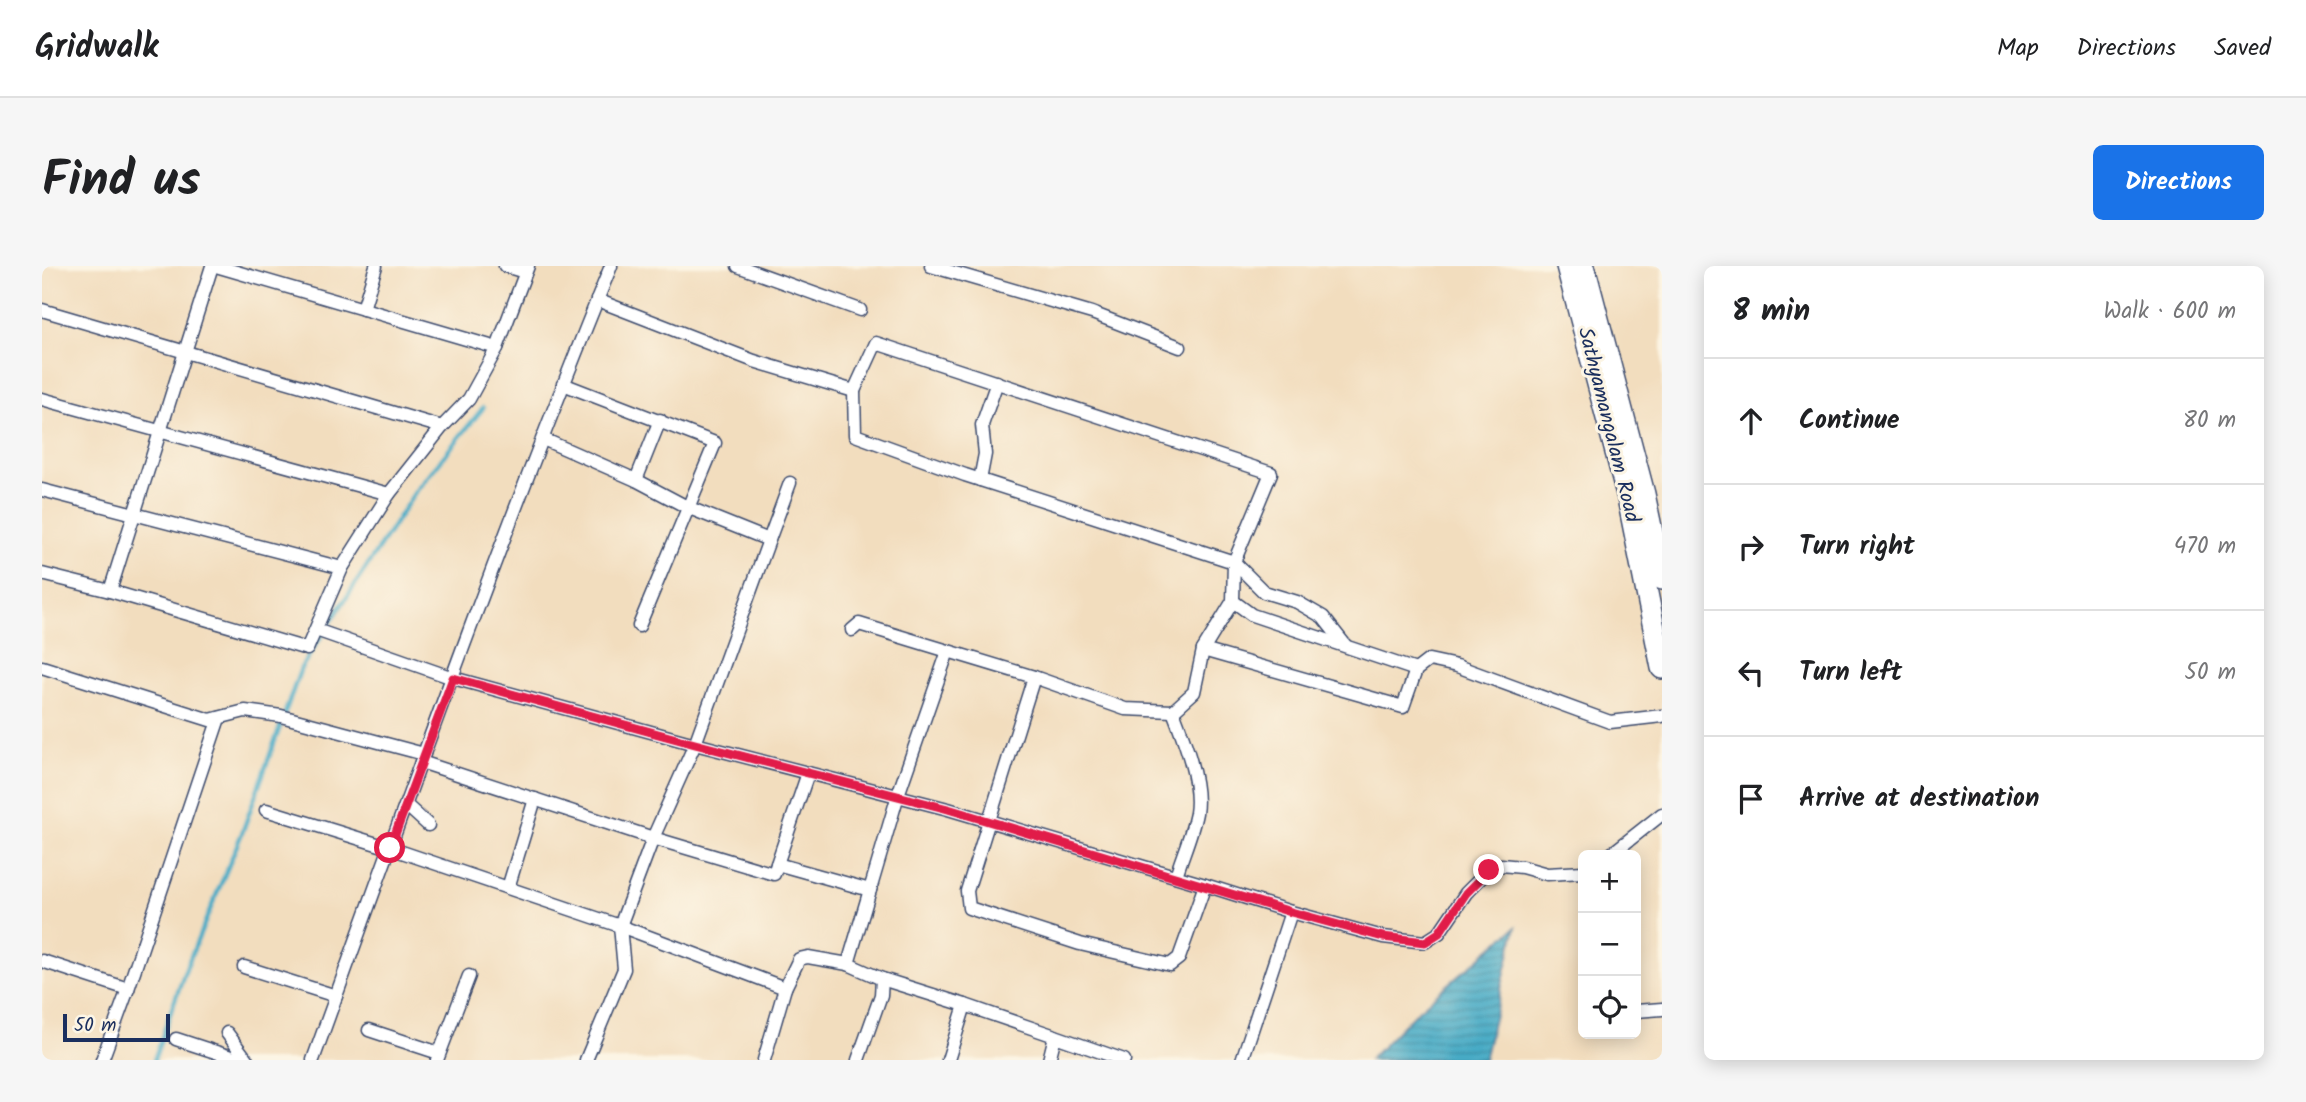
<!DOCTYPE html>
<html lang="en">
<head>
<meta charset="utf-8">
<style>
	:root { --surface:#fff; --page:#f6f6f6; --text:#202124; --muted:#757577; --line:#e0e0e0; --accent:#1a73e8 }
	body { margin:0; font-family:Kalam,sans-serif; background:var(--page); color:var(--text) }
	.controls { position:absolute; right:21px; bottom:21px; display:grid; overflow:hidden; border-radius:10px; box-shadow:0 4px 18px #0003 }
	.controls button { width:63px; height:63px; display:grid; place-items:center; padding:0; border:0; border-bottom:2px solid var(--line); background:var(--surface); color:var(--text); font:35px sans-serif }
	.scale { position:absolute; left:21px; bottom:18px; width:107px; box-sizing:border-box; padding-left:7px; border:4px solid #1b2f5e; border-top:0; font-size:19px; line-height:24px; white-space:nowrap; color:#1b2f5e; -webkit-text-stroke:5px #fcf5e5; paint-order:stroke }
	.stop { position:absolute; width:21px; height:21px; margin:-16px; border:5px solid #e11d48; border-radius:50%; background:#fff }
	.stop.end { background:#e11d48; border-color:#fff; box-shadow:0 2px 7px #0008 }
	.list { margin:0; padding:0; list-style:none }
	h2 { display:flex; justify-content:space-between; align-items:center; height:91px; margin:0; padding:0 28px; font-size:30px }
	h2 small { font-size:23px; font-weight:400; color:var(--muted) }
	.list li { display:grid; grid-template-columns:46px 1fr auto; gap:21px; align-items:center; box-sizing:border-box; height:126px; padding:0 28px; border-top:2px solid var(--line) }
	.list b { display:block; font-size:26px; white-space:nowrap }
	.list em { font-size:23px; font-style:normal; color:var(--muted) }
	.icon { flex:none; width:38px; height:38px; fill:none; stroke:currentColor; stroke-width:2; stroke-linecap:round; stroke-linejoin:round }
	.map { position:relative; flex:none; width:1620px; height:794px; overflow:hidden; border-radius:10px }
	header { display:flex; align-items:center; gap:42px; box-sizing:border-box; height:98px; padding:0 35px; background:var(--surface); border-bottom:2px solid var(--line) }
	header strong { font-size:33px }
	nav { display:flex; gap:38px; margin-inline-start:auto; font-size:24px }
	.intro { display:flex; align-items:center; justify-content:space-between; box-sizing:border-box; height:168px; padding:0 42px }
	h1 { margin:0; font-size:49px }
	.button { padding:18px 32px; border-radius:10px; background:var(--accent); color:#fff; font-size:24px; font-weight:700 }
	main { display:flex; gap:42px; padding:0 42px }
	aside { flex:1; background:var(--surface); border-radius:10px; box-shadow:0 4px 18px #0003 }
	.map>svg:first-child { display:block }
	.water { fill:url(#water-rules); stroke:#306d92; stroke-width:2 }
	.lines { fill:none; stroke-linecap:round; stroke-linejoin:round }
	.stream { stroke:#46abc6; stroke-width:4.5 }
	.minor-casing { stroke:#3b496c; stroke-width:15 }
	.trunk-casing { stroke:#3b496c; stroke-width:24 }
	.minor { stroke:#fff; stroke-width:12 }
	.trunk { stroke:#fff; stroke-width:21 }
	.route { stroke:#e11d48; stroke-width:9 }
	.labels { text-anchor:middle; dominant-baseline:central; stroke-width:6; stroke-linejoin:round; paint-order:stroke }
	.street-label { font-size:21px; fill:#1b2f5e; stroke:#fcf5e5 }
</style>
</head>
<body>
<header>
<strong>Gridwalk</strong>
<nav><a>Map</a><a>Directions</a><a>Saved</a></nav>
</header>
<div class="intro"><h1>Find us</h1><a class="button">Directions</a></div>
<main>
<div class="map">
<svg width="1620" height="794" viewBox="0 0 1620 794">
	<defs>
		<pattern id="water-rules" width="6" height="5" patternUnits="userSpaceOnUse" patternTransform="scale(1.75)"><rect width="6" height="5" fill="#46abc6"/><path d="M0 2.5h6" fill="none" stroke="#3a8ca4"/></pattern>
	</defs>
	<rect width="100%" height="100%" fill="#fcf5e5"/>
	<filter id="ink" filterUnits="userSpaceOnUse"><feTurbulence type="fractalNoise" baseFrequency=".0143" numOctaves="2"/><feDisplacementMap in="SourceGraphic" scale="14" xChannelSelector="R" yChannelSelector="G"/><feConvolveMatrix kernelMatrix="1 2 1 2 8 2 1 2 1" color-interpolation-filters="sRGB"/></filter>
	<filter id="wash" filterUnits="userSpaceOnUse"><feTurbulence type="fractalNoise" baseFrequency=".00686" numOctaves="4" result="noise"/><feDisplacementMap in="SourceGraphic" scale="28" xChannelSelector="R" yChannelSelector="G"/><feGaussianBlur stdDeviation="1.57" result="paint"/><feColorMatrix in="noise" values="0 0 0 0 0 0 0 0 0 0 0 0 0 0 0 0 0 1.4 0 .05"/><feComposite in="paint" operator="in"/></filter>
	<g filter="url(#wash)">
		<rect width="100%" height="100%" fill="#f2ddbe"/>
		<path class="water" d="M1474,661L1442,794H1327L1374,746Z"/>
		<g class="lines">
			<path class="stream" d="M112,794L144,702L200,567L259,402L373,226L441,142"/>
		</g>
	</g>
	<g filter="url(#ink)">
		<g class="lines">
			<g class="minor-casing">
				<g id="minor">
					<path d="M170,0L68,325L265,383L300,302L347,228L400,161L427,133L455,82L486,0"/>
					<path d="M174,0L455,82"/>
					<path d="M463,0L483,6"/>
					<path d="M696,0L818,44"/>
					<path d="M889,0L1050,47L1138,81"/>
					<path d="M555,34L712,95L812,125"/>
					<path d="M321,43L334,0"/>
					<path d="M0,44L400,161"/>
					<path d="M521,118L673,177L597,360"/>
					<path d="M0,133L347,228"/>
					<path d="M594,214L618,154"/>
					<path d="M938,214L943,188L940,159L955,116"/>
					<path d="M0,224L300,302"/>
					<path d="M727,274L748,217"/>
					<path d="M0,308L68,325"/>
					<path d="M1191,335L1210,349L1374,404"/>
					<path d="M274,364L411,412L653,478L906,543L1163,619L1249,646L1341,671L1383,676L1397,667L1424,627L1447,604L1459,599L1480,601L1505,608L1541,606"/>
					<path d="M1161,384L1361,441L1374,404L1387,394L1415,400L1568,456L1620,450"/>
					<path d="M906,385L992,411L1083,443L1131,445L1152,426L1161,384L1191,335L1192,296L1229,207L834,77L812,125L813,169L923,209L1192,296L1222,326L1255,336L1281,351L1303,379"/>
					<path d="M0,401L168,454L203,445L239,450L382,488"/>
					<path d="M992,411L925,625L927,642L1038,678L1128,699L1137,692L1163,619"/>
					<path d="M1131,445C1142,473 1159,517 1154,547C1150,568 1140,590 1134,610"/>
					<path d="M379,496L611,572L653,478L727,274L645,241L594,214L501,173"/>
					<path d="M364,539L386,559"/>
					<path d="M224,544L348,582L578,660L611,572L732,608L735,598L828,624L856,529L906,385L817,358L810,364"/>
					<path d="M1568,589L1620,548"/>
					<path d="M735,598L766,507"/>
					<path d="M466,622L493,533"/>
					<path d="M828,624L806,698L840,713L923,739L906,794"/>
					<path d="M0,695L86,723"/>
					<path d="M202,701L294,730"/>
					<path d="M923,739L1013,770"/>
					<path d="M1594,745L1620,743"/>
					<path d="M327,764L397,787"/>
					<path d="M185,767L205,794"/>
					<path d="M134,773L198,794"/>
					<path d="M60,794L86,723L177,452"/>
					<path d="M271,794C367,528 462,262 569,0"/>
					<path d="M395,794L427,710"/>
					<path d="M544,794L582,703L578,660L743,722"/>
					<path d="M722,794L743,722L757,693L766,691L806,698"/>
					<path d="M816,794L839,729L840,713"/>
					<path d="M1007,794L1013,770L1082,794"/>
					<path d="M1200,794L1249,646"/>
				</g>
			</g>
			<g class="trunk-casing">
				<g id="trunk">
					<path d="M1525,0L1586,232L1620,402"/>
					<path d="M1542,0L1602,228L1620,313"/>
				</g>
			</g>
			<use href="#minor" class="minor"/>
			<use href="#trunk" class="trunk"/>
		</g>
	</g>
	<g class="lines" filter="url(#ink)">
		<path class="route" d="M348,582L411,412L653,478L906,543L1249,646L1341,671L1383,676L1397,667L1424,627L1447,604"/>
	</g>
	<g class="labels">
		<g class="street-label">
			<text transform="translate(1566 159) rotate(76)">Sathyamangalam Road</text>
		</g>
	</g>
</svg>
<div class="controls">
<button>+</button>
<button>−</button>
<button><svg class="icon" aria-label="locate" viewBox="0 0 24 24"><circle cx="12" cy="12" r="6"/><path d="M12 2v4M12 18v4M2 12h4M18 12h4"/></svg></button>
</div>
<div class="scale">50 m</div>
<div class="stop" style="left:348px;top:582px"></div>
<div class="stop end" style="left:1447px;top:604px"></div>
</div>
<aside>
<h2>8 min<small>Walk · 600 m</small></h2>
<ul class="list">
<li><svg class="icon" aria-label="ahead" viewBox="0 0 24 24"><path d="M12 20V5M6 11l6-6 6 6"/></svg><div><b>Continue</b></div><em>80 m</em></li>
<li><svg class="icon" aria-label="right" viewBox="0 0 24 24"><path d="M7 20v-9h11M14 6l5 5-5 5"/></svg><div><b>Turn right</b></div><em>470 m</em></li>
<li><svg class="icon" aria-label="left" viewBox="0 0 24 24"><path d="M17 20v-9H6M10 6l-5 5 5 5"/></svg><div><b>Turn left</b></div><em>50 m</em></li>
<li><svg class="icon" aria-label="arrive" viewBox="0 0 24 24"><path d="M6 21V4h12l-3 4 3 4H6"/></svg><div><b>Arrive at destination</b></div></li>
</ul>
</aside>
</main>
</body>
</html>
